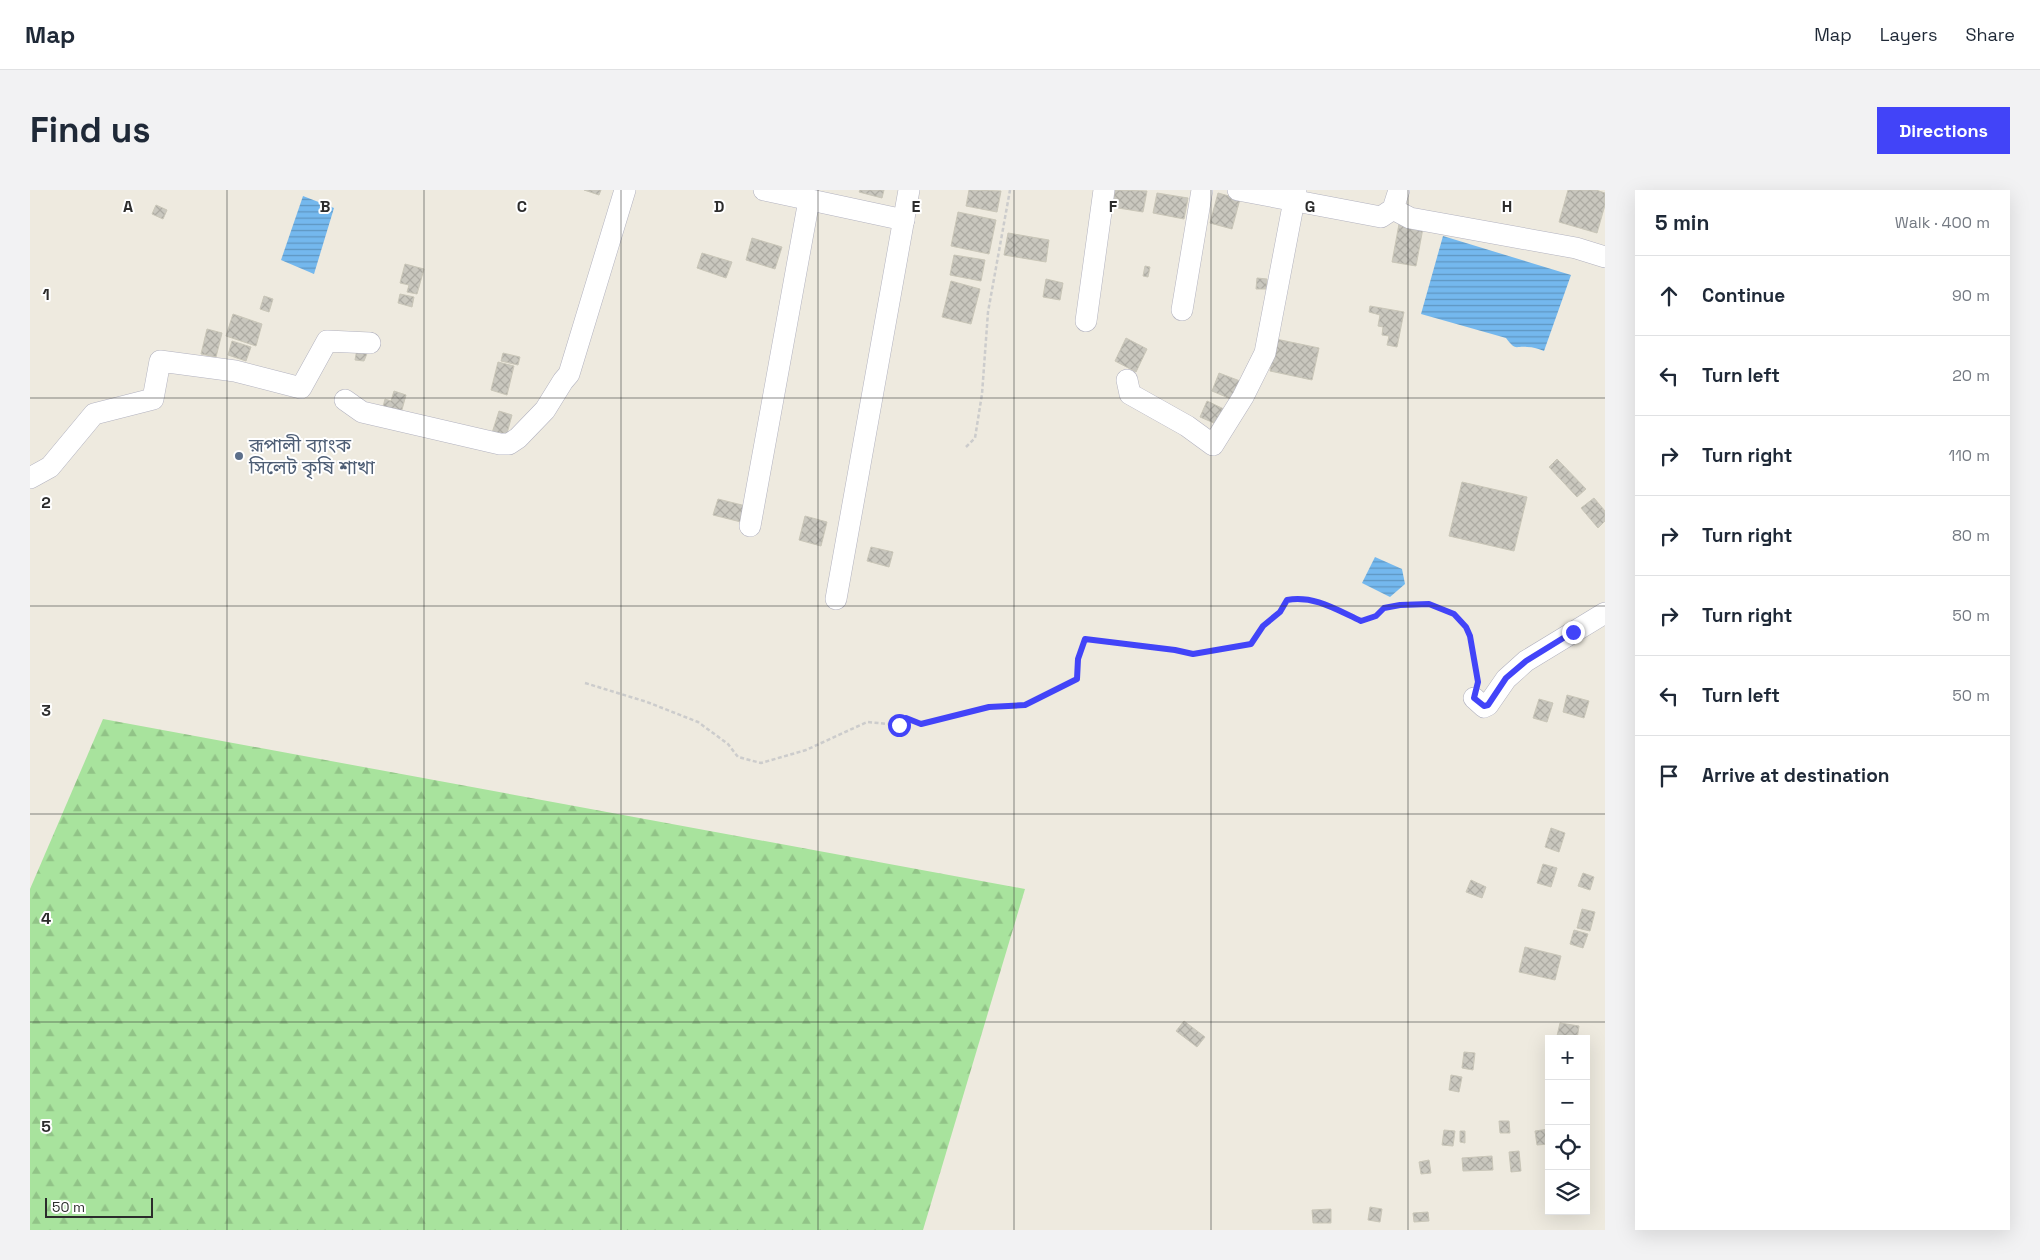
<!DOCTYPE html>
<html lang="en">
<head>
<meta charset="utf-8">
<style>
	:root { --surface:#fff; --page:#f2f2f3; --text:#1f2937; --muted:#747a83; --line:#e0e1e3; --accent:#4244f8 }
	body { margin:0; font-family:"Space Grotesk","Noto Sans Bengali",sans-serif; background:var(--page); color:var(--text) }
	.controls { position:absolute; right:15px; bottom:15px; display:grid; overflow:hidden; border-radius:0px; box-shadow:0 5px 20px #0002 }
	.controls button { width:45px; height:45px; display:grid; place-items:center; padding:0; border:0; border-bottom:1px solid var(--line); background:var(--surface); color:var(--text); font:25px sans-serif }
	.scale { position:absolute; left:15px; bottom:12px; width:108px; box-sizing:border-box; padding-left:5px; border:2px solid #2c2c2c; border-top:0; font-size:14px; line-height:18px; white-space:nowrap; color:#2c2c2c; -webkit-text-stroke:4px #fff; paint-order:stroke }
	.stop { position:absolute; width:15px; height:15px; margin:-11px; border:4px solid #4244f8; border-radius:50%; background:#fff }
	.stop.end { background:#4244f8; border-color:#fff; box-shadow:0 1px 5px #0008 }
	.list { margin:0; padding:0; list-style:none }
	h2 { display:flex; justify-content:space-between; align-items:center; height:65px; margin:0; padding:0 20px; font-size:21px }
	h2 small { font-size:16px; font-weight:400; color:var(--muted) }
	.list li { display:grid; grid-template-columns:32px 1fr auto; gap:15px; align-items:center; box-sizing:border-box; height:80px; padding:0 20px; border-top:1px solid var(--line) }
	.list b { display:block; font-size:19px; white-space:nowrap }
	.list em { font-size:16px; font-style:normal; color:var(--muted) }
	.icon { flex:none; width:28px; height:28px; fill:none; stroke:currentColor; stroke-width:2; stroke-linecap:round; stroke-linejoin:round }
	.map { position:relative; flex:none; width:1575px; height:1040px; overflow:hidden; border-radius:0px }
	header { display:flex; align-items:center; gap:30px; box-sizing:border-box; height:70px; padding:0 25px; background:var(--surface); border-bottom:1px solid var(--line) }
	header strong { font-size:24px }
	nav { display:flex; gap:28px; margin-inline-start:auto; font-size:18px }
	.intro { display:flex; align-items:center; justify-content:space-between; box-sizing:border-box; height:120px; padding:0 30px }
	h1 { margin:0; font-size:35px }
	.button { padding:12px 22px; border-radius:0px; background:var(--accent); color:#fff; font-size:18px; font-weight:700 }
	main { display:flex; gap:30px; padding:0 30px }
	aside { flex:1; background:var(--surface); border-radius:0px; box-shadow:0 5px 20px #0002 }
	.map>svg:first-child { display:block }
	.forest { fill:url(#forest-firs) }
	.water { fill:url(#water-rules) }
	.building { fill:url(#building-cross-hatch); stroke:#c9c6b8 }
	.lines { fill:none; stroke-linecap:round; stroke-linejoin:round }
	.minor-casing { stroke:#b2b2bf; stroke-width:22 }
	.path { stroke:#ccc; stroke-width:2.5; stroke-dasharray:4 2.5; stroke-linecap:butt }
	.minor { stroke:#fff; stroke-width:21 }
	.route { stroke:#4244f8; stroke-width:6 }
	.grid { fill:none; stroke:#2c2c2c; stroke-width:1; stroke-opacity:0.55 }
	.service-dot { fill:#5c6f8a; stroke:#fff; stroke-width:2 }
	.labels { text-anchor:middle; dominant-baseline:central; stroke-width:4; stroke-linejoin:round; paint-order:stroke }
	.service-label { font-size:19px; fill:#4e5e75; stroke:#fff; text-anchor:start }
	.grid-label { font-size:16px; text-anchor:middle; font-weight:bold; fill:#2c2c2c; stroke:#fff; stroke-width:4; stroke-linejoin:round; paint-order:stroke }
</style>
</head>
<body>
<header>
<strong>Map</strong>
<nav><a>Map</a><a>Layers</a><a>Share</a></nav>
</header>
<div class="intro"><h1>Find us</h1><a class="button">Directions</a></div>
<main>
<div class="map">
<svg width="1575" height="1040" viewBox="0 0 1575 1040">
	<defs>
		<pattern id="forest-firs" width="22" height="20" patternUnits="userSpaceOnUse" patternTransform="scale(1.25)"><rect width="22" height="20" fill="#a8e39d"/><path d="M5 1l3.5 6h-7zM16 11l3.5 6h-7z" fill="#91c387"/></pattern>
		<pattern id="water-rules" width="6" height="5" patternUnits="userSpaceOnUse" patternTransform="scale(1.25)"><rect width="6" height="5" fill="#74b8ee"/><path d="M0 2.5h6" fill="none" stroke="#5f96c1"/></pattern>
		<pattern id="building-cross-hatch" width="8" height="8" patternUnits="userSpaceOnUse" patternTransform="scale(1.25)"><rect width="8" height="8" fill="#c9c7be"/><path d="M0 0l8 8M0 8l8-8" fill="none" stroke="#adaba3"/></pattern>
	</defs>
	<rect width="100%" height="100%" fill="#eeeadf"/>
	<path class="forest" d="M73,529L995,699L893,1040H0V699Z"/>
	<g class="water">
		<path d="M273,6L304,18L284,84L251,70Z"/>
		<path d="M1413,46L1541,85L1514,161C1509,159 1503,157 1497,157C1484,156 1486,161 1476,148L1391,124Z"/>
		<path d="M1345,367L1372,379L1375,394L1360,407L1332,393Z"/>
	</g>
	<g class="building">
		<path d="M554,0H571L569,5Z"/>
		<path d="M830,0H854L852,8L829,2Z"/>
		<path d="M939,0L971,1L967,22L936,16Z"/>
		<path d="M1085,0L1117,1L1113,22L1082,17Z"/>
		<path d="M1538,0H1566L1575,3V15L1567,43L1529,32Z"/>
		<path d="M1127,3L1158,8L1154,29L1123,23Z"/>
		<path d="M1188,3L1210,9L1202,39L1180,33Z"/>
		<path d="M126,15L137,20L133,29L122,24Z"/>
		<path d="M928,22L966,30L959,64L921,56Z"/>
		<path d="M1369,34L1393,38L1386,76L1362,72Z"/>
		<path d="M978,43L1019,50L1016,72L974,65Z"/>
		<path d="M722,48L752,57L745,79L716,70Z"/>
		<path d="M672,63L702,72L696,88L667,78Z"/>
		<path d="M924,65L955,70L951,91L920,85Z"/>
		<path d="M375,74L394,79L387,104L377,102L379,95L370,93Z"/>
		<path d="M1115,76L1120,77L1118,87L1113,86Z"/>
		<path d="M1227,88L1237,89L1236,99H1226Z"/>
		<path d="M1016,89L1033,93L1030,110L1013,107Z"/>
		<path d="M921,91L950,99L941,134L912,127Z"/>
		<path d="M370,104L384,107L382,117L368,113Z"/>
		<path d="M234,106L243,109L239,122L230,119Z"/>
		<path d="M1340,116L1374,122L1367,157L1357,155L1359,146L1352,145L1353,137L1348,136L1350,125L1339,122Z"/>
		<path d="M203,124L232,134L226,156L196,146Z"/>
		<path d="M177,139L192,143L186,167L171,164Z"/>
		<path d="M1096,148L1117,159L1106,182L1085,171Z"/>
		<path d="M1246,149L1289,158L1282,190L1240,181Z"/>
		<path d="M202,151L221,157L216,171L198,165Z"/>
		<path d="M327,159L338,161L334,171L325,170Z"/>
		<path d="M473,163L490,167L488,175L471,171Z"/>
		<path d="M468,172L484,176L477,205L461,200Z"/>
		<path d="M1189,183L1210,191L1203,210L1182,201Z"/>
		<path d="M364,201L376,205L370,227L352,221L355,209L361,211Z"/>
		<path d="M1177,211L1198,221L1191,236L1170,227Z"/>
		<path d="M469,221L482,225L476,247L462,243Z"/>
		<path d="M1527,269L1556,299L1547,307L1519,277Z"/>
		<path d="M1432,292L1497,307L1484,361L1419,346Z"/>
		<path d="M1564,308L1575,321V331L1568,338L1551,318Z"/>
		<path d="M688,309L716,316L711,332L683,325Z"/>
		<path d="M775,326L797,332L791,356L769,350Z"/>
		<path d="M841,357L863,362L859,377L837,371Z"/>
		<path d="M1537,505L1559,511L1554,528L1533,522Z"/>
		<path d="M1509,509L1523,513L1517,532L1503,528Z"/>
		<path d="M1521,638L1535,643L1529,662L1515,657Z"/>
		<path d="M1513,674L1527,678L1521,697L1507,693Z"/>
		<path d="M1553,683L1564,687L1560,700L1548,696Z"/>
		<path d="M1441,690L1456,697L1452,708L1436,702Z"/>
		<path d="M1552,719L1565,722L1560,741L1547,738Z"/>
		<path d="M1544,740L1558,744L1553,758L1540,754Z"/>
		<path d="M1495,757L1531,766L1525,790L1489,782Z"/>
		<path d="M1154,831L1175,847L1167,857L1146,841Z"/>
		<path d="M1530,833L1549,836L1547,849L1527,846Z"/>
		<path d="M1434,862L1445,863L1443,880L1432,878Z"/>
		<path d="M1421,885L1432,887L1429,902L1419,900Z"/>
		<path d="M1469,931H1479L1480,943H1470Z"/>
		<path d="M1519,939V954L1507,955L1505,941Z"/>
		<path d="M1414,940L1425,941L1423,956L1412,955Z"/>
		<path d="M1430,941H1435V953L1430,952Z"/>
		<path d="M1489,961L1491,981L1481,982L1479,962Z"/>
		<path d="M1462,966L1463,980L1433,981L1432,968Z"/>
		<path d="M1399,970L1401,983L1391,984L1389,972Z"/>
		<path d="M1340,1017L1352,1019L1350,1032L1338,1030Z"/>
		<path d="M1301,1019V1033H1283L1282,1020Z"/>
		<path d="M1398,1022L1399,1031L1384,1032L1383,1023Z"/>
	</g>
	<g class="lines">
		<g class="minor-casing">
			<g id="minor">
				<path d="M734,0L874,30"/>
				<path d="M1208,0L1351,27L1363,19L1369,0"/>
				<path d="M1363,19L1380,28L1546,58L1575,67"/>
				<path d="M1152,120L1172,0"/>
				<path d="M1056,131L1074,0"/>
				<path d="M1097,190L1100,204L1157,236L1183,255L1213,207L1235,163L1266,0"/>
				<path d="M315,210L332,222L470,254H479L488,248L515,220L533,191L539,184L595,0"/>
				<path d="M0,288L20,277L64,224L123,209L130,171L205,181L271,198L297,151L340,153"/>
				<path d="M720,336L779,10"/>
				<path d="M806,409L879,0"/>
				<path d="M1444,508L1454,517L1458,515L1476,489L1496,471L1575,423"/>
			</g>
		</g>
		<g class="path">
			<path d="M936,257L945,248L952,204L958,122L980,0"/>
			<path d="M555,493L617,512L668,532L698,554L708,567L731,573L776,560L837,532L869,535L877,528L891,534L959,517L995,515L1047,489L1049,469L1055,449L1145,460L1163,464L1221,454L1233,436L1250,422L1257,410C1284,405 1307,420 1331,431C1335,430 1342,429 1346,426C1350,423 1352,418 1357,417C1384,411 1431,413 1440,446C1445,460 1445,477 1448,491"/>
		</g>
		<use href="#minor" class="minor"/>
	</g>
	<g class="lines">
		<path class="route" d="M869,535L876,528L891,534L959,517L995,515L1047,489L1048,469L1055,449L1145,460L1163,464L1221,454L1233,436L1250,422L1257,410C1284,405 1307,420 1331,431L1346,426L1354,418L1370,415L1399,414L1424,424L1436,437L1440,446L1448,492L1444,508L1454,516L1458,515L1476,488L1496,471L1543,442"/>
	</g>
	<path class="grid" d="M197,0V1040M394,0V1040M591,0V1040M788,0V1040M984,0V1040M1181,0V1040M1378,0V1040M0,208H1575M0,416H1575M0,624H1575M0,832H1575"/>
	<circle class="service-dot" cx="209" cy="266" r="5"/>
	<g class="labels">
		<g class="service-label">
			<text x="219" y="255">রূপালী ব্যাংক<tspan x="219" dy="22">সিলেট কৃষি শাখা</tspan></text>
		</g>
	</g>
	<g class="grid-label">
		<text x="98" y="22">A</text>
		<text x="295" y="22">B</text>
		<text x="492" y="22">C</text>
		<text x="689" y="22">D</text>
		<text x="886" y="22">E</text>
		<text x="1083" y="22">F</text>
		<text x="1280" y="22">G</text>
		<text x="1477" y="22">H</text>
		<text x="16" y="110">1</text>
		<text x="16" y="318">2</text>
		<text x="16" y="526">3</text>
		<text x="16" y="734">4</text>
		<text x="16" y="942">5</text>
	</g>
</svg>
<div class="controls">
<button>+</button>
<button>−</button>
<button><svg class="icon" aria-label="locate" viewBox="0 0 24 24"><circle cx="12" cy="12" r="6"/><path d="M12 2v4M12 18v4M2 12h4M18 12h4"/></svg></button>
<button><svg class="icon" aria-label="layers" viewBox="0 0 24 24"><path d="M12 4l9 5-9 5-9-5zM3 14l9 5 9-5"/></svg></button>
</div>
<div class="scale">50 m</div>
<div class="stop" style="left:869px;top:535px"></div>
<div class="stop end" style="left:1543px;top:442px"></div>
</div>
<aside>
<h2>5 min<small>Walk · 400 m</small></h2>
<ul class="list">
<li><svg class="icon" aria-label="ahead" viewBox="0 0 24 24"><path d="M12 20V5M6 11l6-6 6 6"/></svg><div><b>Continue</b></div><em>90 m</em></li>
<li><svg class="icon" aria-label="left" viewBox="0 0 24 24"><path d="M17 20v-9H6M10 6l-5 5 5 5"/></svg><div><b>Turn left</b></div><em>20 m</em></li>
<li><svg class="icon" aria-label="right" viewBox="0 0 24 24"><path d="M7 20v-9h11M14 6l5 5-5 5"/></svg><div><b>Turn right</b></div><em>110 m</em></li>
<li><svg class="icon" aria-label="right" viewBox="0 0 24 24"><path d="M7 20v-9h11M14 6l5 5-5 5"/></svg><div><b>Turn right</b></div><em>80 m</em></li>
<li><svg class="icon" aria-label="right" viewBox="0 0 24 24"><path d="M7 20v-9h11M14 6l5 5-5 5"/></svg><div><b>Turn right</b></div><em>50 m</em></li>
<li><svg class="icon" aria-label="left" viewBox="0 0 24 24"><path d="M17 20v-9H6M10 6l-5 5 5 5"/></svg><div><b>Turn left</b></div><em>50 m</em></li>
<li><svg class="icon" aria-label="arrive" viewBox="0 0 24 24"><path d="M6 21V4h12l-3 4 3 4H6"/></svg><div><b>Arrive at destination</b></div></li>
</ul>
</aside>
</main>
</body>
</html>
